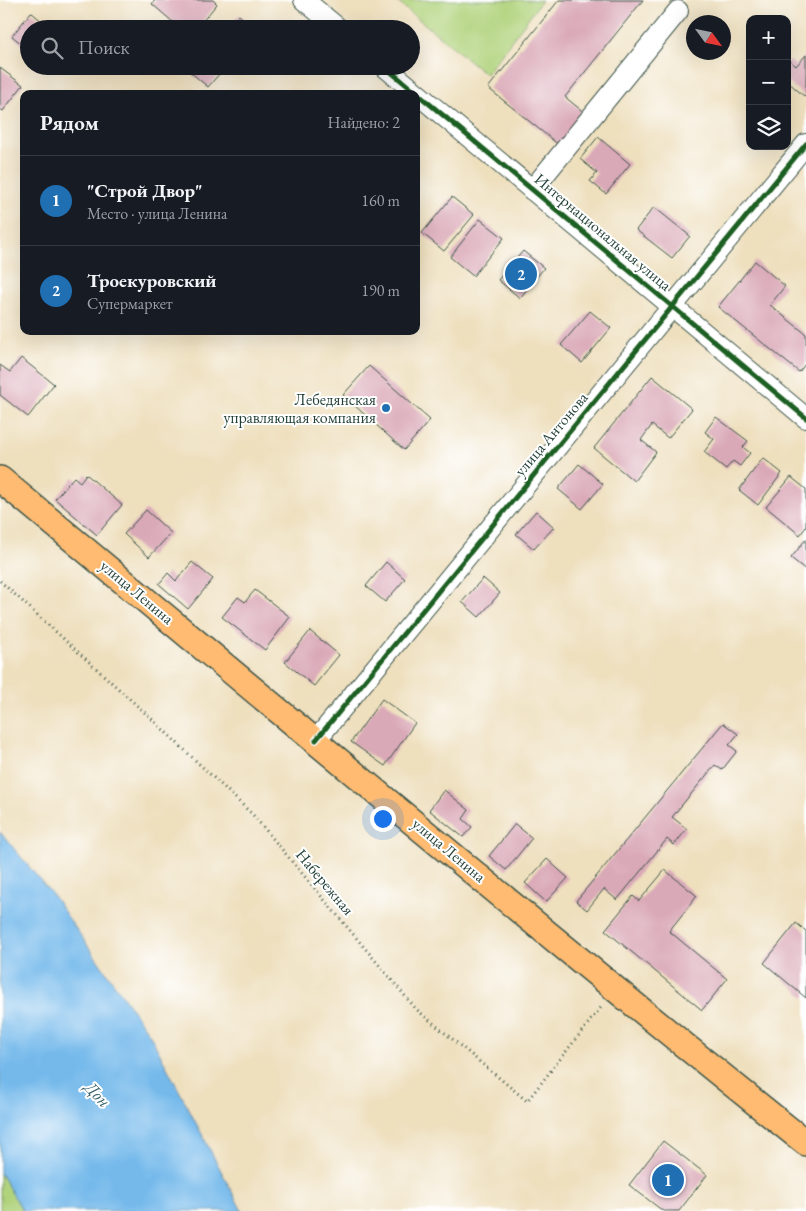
<!DOCTYPE html>
<html lang="ru">
<head>
<meta charset="utf-8">
<style>
	:root { --surface:#171b24; --page:#20242c; --text:#f1f3f6; --muted:#9ea1a6; --line:#363941; --accent:#1f6fb2 }
	body { margin:0; font-family:"EB Garamond",serif; background:var(--page); color:var(--text) }
	.controls { position:absolute; right:15px; top:15px; display:grid; overflow:hidden; border-radius:10px; box-shadow:0 5px 20px #0002 }
	.controls button { width:45px; height:45px; display:grid; place-items:center; padding:0; border:0; border-bottom:1px solid var(--line); background:var(--surface); color:var(--text); font:25px sans-serif }
	.compass { position:absolute; left:686px; top:15px; width:45px; height:45px; border-radius:50%; background:var(--surface); box-shadow:0 5px 20px #0002; rotate:123deg }
	.you { position:absolute; left:382px; top:818px; width:18px; height:18px; margin:-12px; border:4px solid #fff; border-radius:50%; background:#1a73e8; box-shadow:0 0 0 8px #1a73e833 }
	.badge { display:grid; place-items:center; width:32px; height:32px; border-radius:50%; background:var(--accent); color:#fff; font-size:16px; font-weight:700 }
	.pin { position:absolute; translate:-50% -50%; border:2px solid #fff; box-shadow:0 1px 5px #0006 }
	.list { margin:0; padding:0; list-style:none }
	h2 { display:flex; justify-content:space-between; align-items:center; height:65px; margin:0; padding:0 20px; font-size:21px }
	h2 small { font-size:16px; font-weight:400; color:var(--muted) }
	.list li { display:grid; grid-template-columns:32px 1fr auto; gap:15px; align-items:center; box-sizing:border-box; height:90px; padding:0 20px; border-top:1px solid var(--line) }
	.list b { display:block; font-size:19px; white-space:nowrap }
	.list p { margin:0; font-size:16px; white-space:nowrap; color:var(--muted) }
	.list em { font-size:16px; font-style:normal; color:var(--muted) }
	.icon { flex:none; width:28px; height:28px; fill:none; stroke:currentColor; stroke-width:2; stroke-linecap:round; stroke-linejoin:round }
	.map { position:relative; flex:none; width:806px; height:1211px; overflow:hidden }
	.search { position:absolute; background:var(--surface); box-shadow:0 5px 20px #0002; left:20px; top:20px; width:400px; height:55px; display:flex; align-items:center; gap:12px; box-sizing:border-box; padding:0 18px; border-radius:28px; color:var(--muted); font-size:19px }
	.panel { position:absolute; background:var(--surface); box-shadow:0 5px 20px #0002; left:20px; top:90px; width:400px; height:245px; border-radius:10px }
	.map>svg:first-child { display:block }
	.green { fill:#b0d37c; stroke:#688858 }
	.water { fill:#75b9eb; stroke:#4a7b90 }
	.building { fill:#daa9b8 }
	.lines { fill:none; stroke-linecap:round; stroke-linejoin:round }
	.minor-casing { stroke:#3e5549; stroke-width:22 }
	.major-casing { stroke:#3e5549; stroke-width:28 }
	.path { stroke:#3e5549; stroke-width:3; stroke-dasharray:1 4; stroke-linecap:butt }
	.minor { stroke:#fff; stroke-width:20 }
	.major { stroke:#febb71; stroke-width:25 }
	.cycleway-casing { stroke:#fff; stroke-width:8 }
	.cycleway { stroke:#1b5e20; stroke-width:5 }
	.poi-dot { fill:#1f6fb2; stroke:#fff; stroke-width:2 }
	.labels { text-anchor:middle; dominant-baseline:central; stroke-width:4; stroke-linejoin:round; paint-order:stroke }
	.street-label { font-size:16px; fill:#1f3d34; stroke:#fff }
	.poi-label { font-size:16px; fill:#1f3d34; stroke:#fff; text-anchor:end }
	.water-label { font-size:18px; font-style:italic; fill:#39626b; stroke:#fff }
</style>
</head>
<body>
<div class="map">
<svg width="806" height="1211" viewBox="0 0 806 1211">
	<rect width="100%" height="100%" fill="#fff"/>
	<filter id="ink" filterUnits="userSpaceOnUse"><feTurbulence type="fractalNoise" baseFrequency=".02" numOctaves="2"/><feDisplacementMap in="SourceGraphic" scale="10" xChannelSelector="R" yChannelSelector="G"/><feConvolveMatrix kernelMatrix="1 2 1 2 8 2 1 2 1" color-interpolation-filters="sRGB"/></filter>
	<filter id="wash" filterUnits="userSpaceOnUse"><feTurbulence type="fractalNoise" baseFrequency=".0096" numOctaves="4" result="noise"/><feDisplacementMap in="SourceGraphic" scale="20" xChannelSelector="R" yChannelSelector="G"/><feGaussianBlur stdDeviation="1.12" result="paint"/><feColorMatrix in="noise" values="0 0 0 0 0 0 0 0 0 0 0 0 0 0 0 0 0 1.4 0 .05"/><feComposite in="paint" operator="in"/></filter>
	<g filter="url(#wash)">
		<rect width="100%" height="100%" fill="#eedfbd"/>
		<g class="green">
			<path d="M395,0H542L486,74Z"/>
			<path d="M0,1173L23,1211H0Z"/>
		</g>
		<path class="water" d="M0,832L51,893L150,1035L242,1211H23L0,1173Z"/>
		<g id="blocks">
			<g class="building">
				<path d="M155,0H213L217,4L196,29H181L152,4Z"/>
				<path d="M559,0H643L565,97L586,114L560,146L488,88Z"/>
				<path d="M31,12L51,29H29V50L12,36Z"/>
				<path d="M239,15L255,29H226Z"/>
				<path d="M806,55V94L804,96L787,81V62L789,60L796,66Z"/>
				<path d="M193,66H226L208,87L189,71Z"/>
				<path d="M0,68L23,85L3,111L0,109Z"/>
				<path d="M598,137L630,164L606,194L590,181L597,173L580,159Z"/>
				<path d="M452,197L474,215L444,251L422,233Z"/>
				<path d="M654,207L690,236L672,258L636,230Z"/>
				<path d="M480,219L504,238L473,276L450,257Z"/>
				<path d="M523,251L544,268L520,298L498,280Z"/>
				<path d="M755,261L785,286L770,305L806,334V363L799,372L718,307Z"/>
				<path d="M590,311L611,328L582,363L561,345Z"/>
				<path d="M21,358L54,384L28,417L0,395V365L10,372Z"/>
				<path d="M369,366L430,420L404,450L343,395Z"/>
				<path d="M652,376L692,409L668,438L652,425L641,440L656,452L634,481L594,448Z"/>
				<path d="M716,417L748,441L743,447L750,453L740,466L733,461L726,469L704,452L714,439L705,432Z"/>
				<path d="M763,458L782,473L758,505L739,490Z"/>
				<path d="M579,464L603,484L582,509L558,489Z"/>
				<path d="M86,474L122,505L97,535L55,499L74,477L80,482Z"/>
				<path d="M791,477L806,489V527L800,535L766,507Z"/>
				<path d="M146,510L171,533L149,557L124,534Z"/>
				<path d="M536,511L554,527L534,549L516,534Z"/>
				<path d="M806,539V570L791,558Z"/>
				<path d="M192,562L213,579L188,609L159,584L168,573L176,581Z"/>
				<path d="M386,562L405,579L385,602L366,586Z"/>
				<path d="M483,578L500,593L479,617L462,602Z"/>
				<path d="M255,590L290,617L265,650L222,617L238,597L245,602Z"/>
				<path d="M310,631L339,655L314,686L285,662Z"/>
				<path d="M382,699L415,723L385,766L351,742Z"/>
				<path d="M723,723L738,734L729,745L737,751L722,770L715,765L672,817L687,829L674,845L667,839L617,900L604,889L587,910L576,901Z"/>
				<path d="M444,790L469,810L463,819L472,827L463,837L429,810Z"/>
				<path d="M515,824L532,838L506,870L489,856Z"/>
				<path d="M547,859L568,878L546,902L525,883Z"/>
				<path d="M665,870L697,896L669,931L727,979L702,1010L605,930L633,896L639,901Z"/>
				<path d="M796,923L806,931V998L764,963Z"/>
				<path d="M663,1141L707,1175L679,1211H663L629,1185Z"/>
			</g>
		</g>
	</g>
	<g filter="url(#ink)">
		<use href="#blocks" fill-opacity="0" stroke="#3e5549" stroke-width="1"/>
		<g class="lines">
			<g class="minor-casing">
				<g id="minor">
					<path d="M304,0L339,29"/>
					<path d="M384,66L806,418"/>
					<path d="M532,190L678,11"/>
					<path d="M316,740L806,144"/>
				</g>
			</g>
			<g class="major-casing">
				<path id="major" d="M0,479C268,701 534,926 806,1143"/>
			</g>
			<path class="path" d="M0,581L154,721L253,815L416,1009L527,1101L602,1006"/>
			<use href="#minor" class="minor"/>
			<use href="#major" class="major"/>
			<g class="cycleway-casing">
				<g id="cycleway">
					<path d="M384,66L806,418"/>
					<path d="M316,740L806,144"/>
				</g>
			</g>
			<use href="#cycleway" class="cycleway"/>
		</g>
	</g>
	<circle class="poi-dot" cx="386" cy="408" r="5"/>
	<g class="labels">
		<g class="street-label">
			<text transform="translate(603 232) rotate(40)">Интернациональная улица</text>
			<text transform="translate(551 434) rotate(-50)">улица Антонова</text>
			<text transform="translate(137 592) rotate(40)">улица Ленина</text>
			<text transform="translate(449 850) rotate(40)">улица Ленина</text>
			<text transform="translate(325 882) rotate(50)">Набережная</text>
		</g>
		<g class="poi-label">
			<text x="376" y="399">Лебедянская<tspan x="376" dy="18">управляющая компания</tspan></text>
		</g>
		<g class="water-label">
			<text transform="translate(98 1094) rotate(46)">Дон</text>
		</g>
	</g>
</svg>
<div class="controls">
<button>+</button>
<button>−</button>
<button><svg class="icon" aria-label="layers" viewBox="0 0 24 24"><path d="M12 4l9 5-9 5-9-5zM3 14l9 5 9-5"/></svg></button>
</div>
<svg class="compass" viewBox="-18 -18 36 36"><path d="M0-13l5 13h-10z" fill="#e53935"/><path d="M0 13l5-13h-10z" fill="#9ea1a6"/></svg>
<div class="you"></div>
<div class="pin badge" style="left:668px;top:1180px">1</div>
<div class="pin badge" style="left:521px;top:274px">2</div>
<div class="search"><svg class="icon" aria-label="search" viewBox="0 0 24 24"><circle cx="10" cy="10" r="6"/><path d="M15 15l6 6"/></svg>Поиск</div>
<section class="panel">
<h2>Рядом<small>Найдено: 2</small></h2>
<ul class="list">
<li><span class="badge">1</span><div><b>&quot;Строй Двор&quot;</b><p>Место · улица Ленина</p></div><em>160 m</em></li>
<li><span class="badge">2</span><div><b>Троекуровский</b><p>Супермаркет</p></div><em>190 m</em></li>
</ul>
</section>
</div>
</body>
</html>
